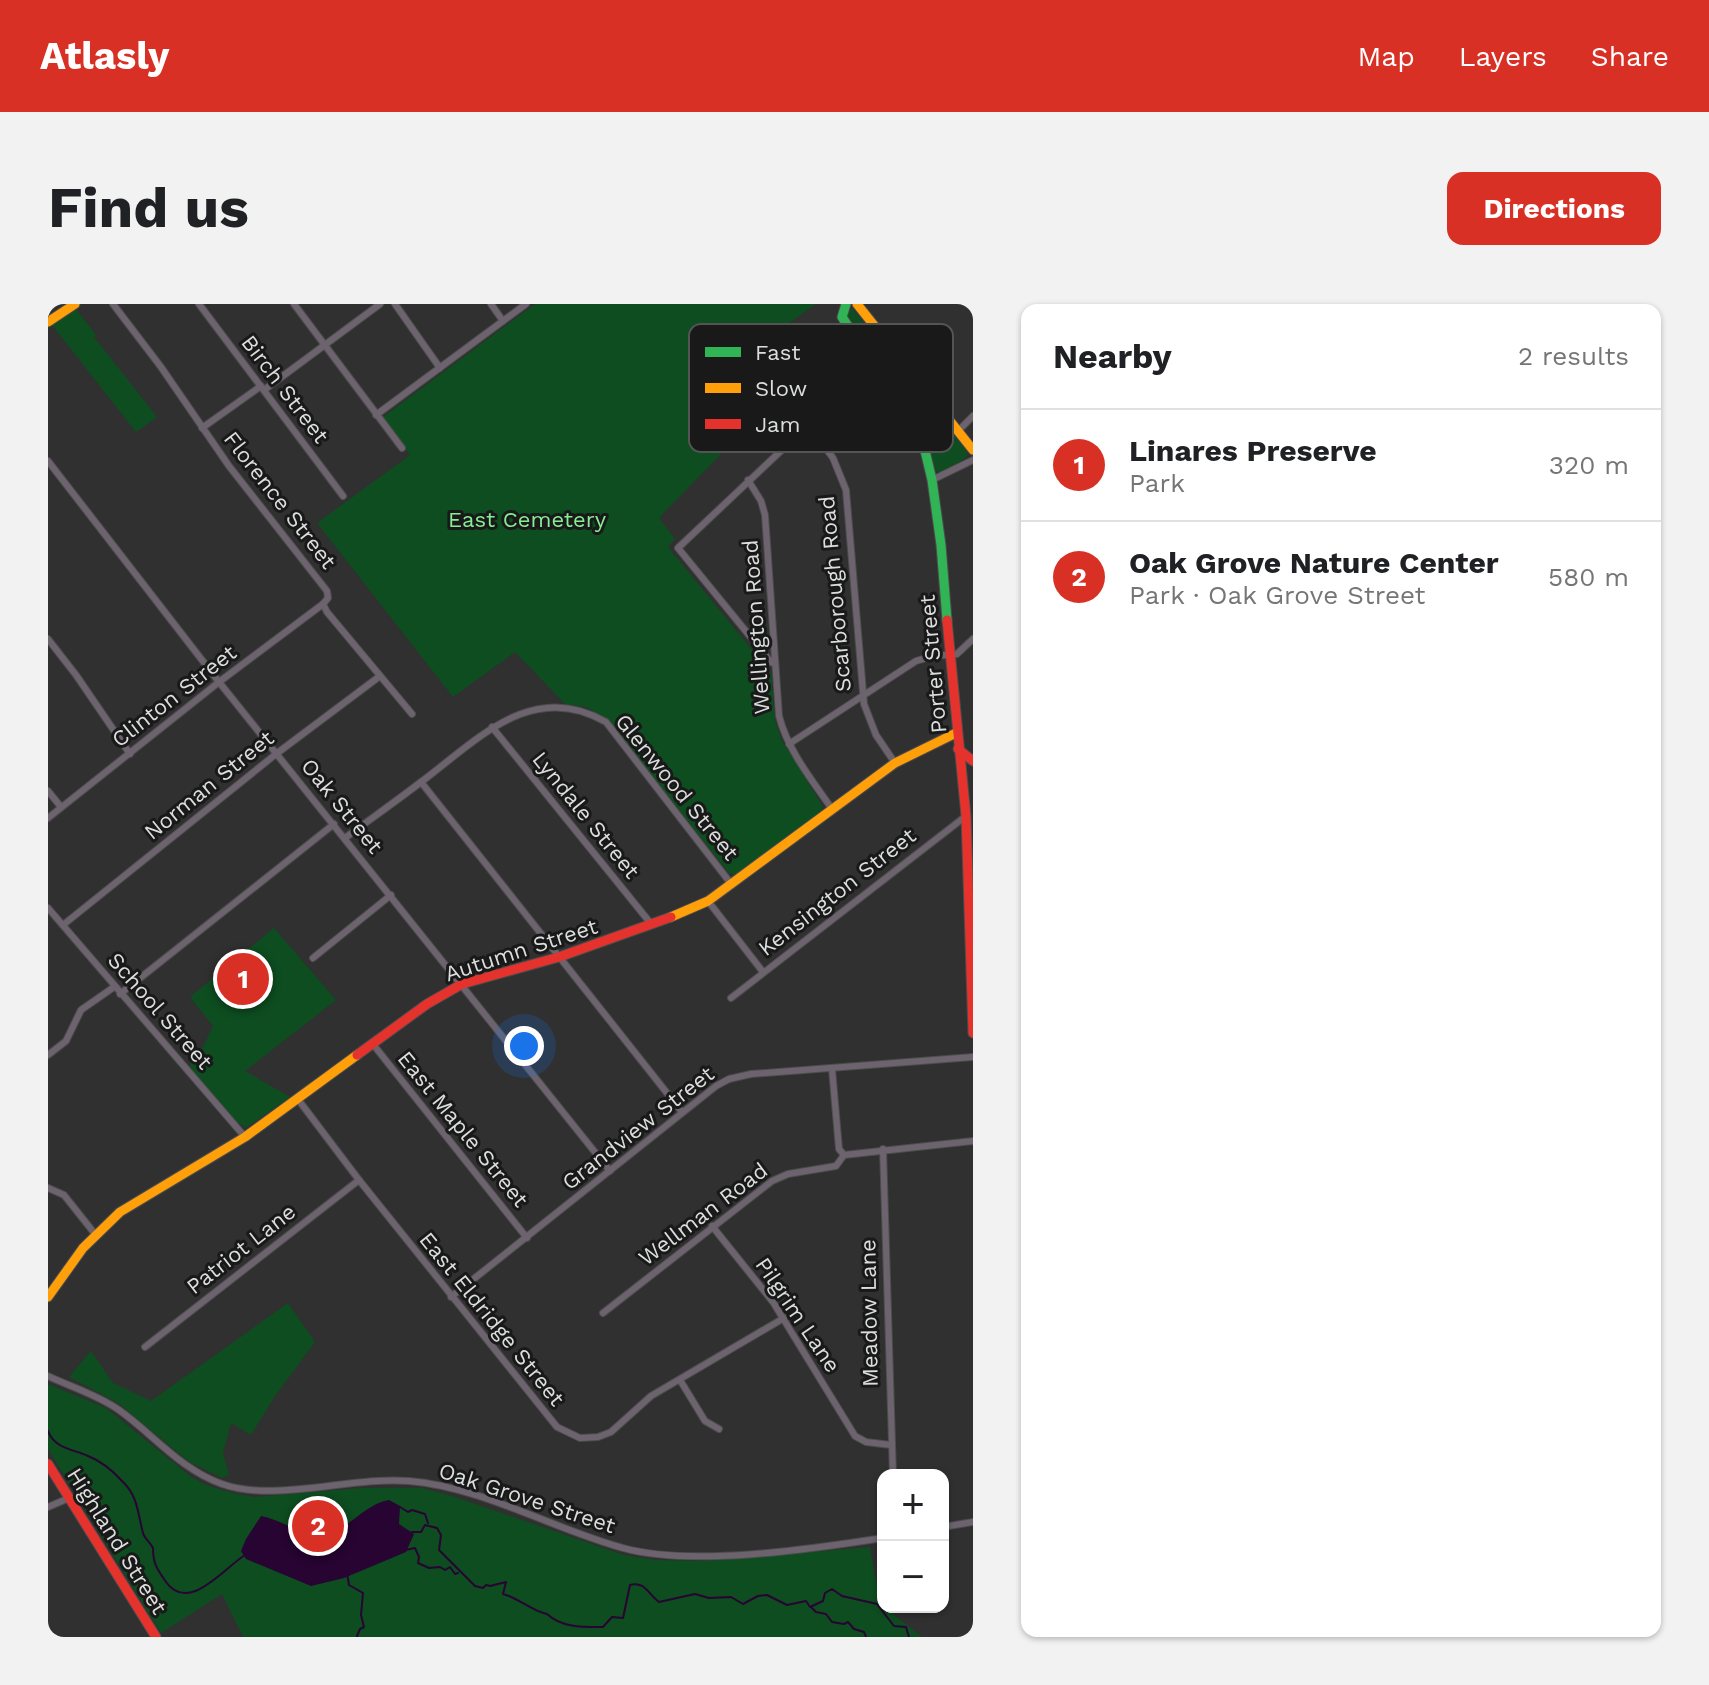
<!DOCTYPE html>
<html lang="en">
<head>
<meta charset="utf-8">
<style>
	:root { --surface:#fff; --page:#f2f2f2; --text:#202124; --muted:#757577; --line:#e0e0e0; --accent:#d93025 }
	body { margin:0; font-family:"Work Sans",sans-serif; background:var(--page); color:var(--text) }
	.controls { position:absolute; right:24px; bottom:24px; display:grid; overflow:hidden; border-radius:16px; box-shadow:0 2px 6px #0004 }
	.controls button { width:72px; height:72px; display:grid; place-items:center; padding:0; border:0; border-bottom:2px solid var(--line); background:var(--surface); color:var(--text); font:40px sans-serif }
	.you { position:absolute; left:476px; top:742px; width:28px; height:28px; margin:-20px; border:6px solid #fff; border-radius:50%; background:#1a73e8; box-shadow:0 0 0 12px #1a73e833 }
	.badge { display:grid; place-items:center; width:52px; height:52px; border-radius:50%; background:var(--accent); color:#fff; font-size:26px; font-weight:700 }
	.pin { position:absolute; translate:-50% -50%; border:4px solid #fff; box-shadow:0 2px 8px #0006 }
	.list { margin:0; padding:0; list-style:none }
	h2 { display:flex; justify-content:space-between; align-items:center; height:104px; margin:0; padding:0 32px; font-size:34px }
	h2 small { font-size:26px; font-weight:400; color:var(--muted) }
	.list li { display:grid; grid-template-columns:52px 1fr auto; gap:24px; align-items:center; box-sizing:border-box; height:112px; padding:0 32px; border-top:2px solid var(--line) }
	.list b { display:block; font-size:30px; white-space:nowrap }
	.list p { margin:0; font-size:26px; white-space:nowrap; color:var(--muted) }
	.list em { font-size:26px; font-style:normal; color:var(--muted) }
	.map { position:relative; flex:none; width:925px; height:1333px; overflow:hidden; border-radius:16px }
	header { display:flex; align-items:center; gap:48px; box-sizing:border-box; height:112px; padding:0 40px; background:var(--accent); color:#fff }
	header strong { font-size:38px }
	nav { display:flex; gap:44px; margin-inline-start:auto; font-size:28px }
	.intro { display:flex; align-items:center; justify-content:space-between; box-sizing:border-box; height:192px; padding:0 48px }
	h1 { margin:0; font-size:56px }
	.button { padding:20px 36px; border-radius:16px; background:var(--accent); color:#fff; font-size:28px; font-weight:700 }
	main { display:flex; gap:48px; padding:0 48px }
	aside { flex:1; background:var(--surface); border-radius:16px; box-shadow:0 2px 6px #0004 }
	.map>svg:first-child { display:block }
	.green { fill:#0d4d20 }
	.water { fill:#270432 }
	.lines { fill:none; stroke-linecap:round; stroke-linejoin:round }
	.stream { stroke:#270432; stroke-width:2 }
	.street-casing { stroke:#4c4c4c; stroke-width:8 }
	.fast-casing { stroke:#4c4c4c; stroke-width:11 }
	.slow-casing { stroke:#4c4c4c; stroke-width:11 }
	.jam-casing { stroke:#4c4c4c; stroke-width:11 }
	.street { stroke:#6c636e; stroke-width:6 }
	.fast { stroke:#30b455; stroke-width:9 }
	.slow { stroke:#ff9f0a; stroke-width:9 }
	.jam { stroke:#e5322d; stroke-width:9 }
	.labels { text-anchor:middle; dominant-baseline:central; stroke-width:6; stroke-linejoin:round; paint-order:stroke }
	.street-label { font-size:22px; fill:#dcdedd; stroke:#181918 }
	.park-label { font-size:22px; fill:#86ec95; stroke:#181918 }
	.key { fill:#181918; stroke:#535453; stroke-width:2 }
	.key-label { font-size:22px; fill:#dcdedd }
</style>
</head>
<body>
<header>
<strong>Atlasly</strong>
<nav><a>Map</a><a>Layers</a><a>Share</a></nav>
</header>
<div class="intro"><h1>Find us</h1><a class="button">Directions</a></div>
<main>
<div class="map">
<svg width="925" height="1333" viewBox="0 0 925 1333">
	<rect width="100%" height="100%" fill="#303030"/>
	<g class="green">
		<path d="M487,0H768L727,29L754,66L611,214L627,235L620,243L723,369L727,416L733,435L774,501V506L690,572L681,569L559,415L538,403L517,400L467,348L405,393L269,219L362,151L335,113Z"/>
		<path d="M804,4L919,148V153L893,169L888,167L877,129L798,11Z"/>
		<path d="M28,5L48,31L46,33L109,113L88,128L4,21Z"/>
		<path d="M226,624L288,696L197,767L242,793L198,824L186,816L141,763L155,743L165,722L142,693Z"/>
		<path d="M240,999L267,1038L227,1092L203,1131L183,1119L175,1149L181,1171L174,1174L140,1157L70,1099L21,1073L43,1047L65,1079L103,1097Z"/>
		<path d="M0,1080L58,1104L142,1172L158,1181L188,1190L207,1193L315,1184H374L404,1192L576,1251L608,1256L657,1257L822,1243L832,1300L874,1333H195L174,1290L113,1329L0,1145Z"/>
	</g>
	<path class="water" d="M341,1196L352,1202L351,1220L366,1230L358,1248L296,1274L263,1282L198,1255L193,1247L198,1235L213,1212C230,1215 245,1226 262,1229C297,1236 311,1201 341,1196Z"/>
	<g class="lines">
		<g class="stream">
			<path d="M0,1127C7,1145 25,1145 40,1152C53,1157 66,1168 75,1178C90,1192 90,1211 95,1229C96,1234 102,1238 105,1244C105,1260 109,1265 118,1278C141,1310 176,1264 197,1251"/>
			<path d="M352,1203L360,1208L364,1206L377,1210L380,1219"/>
			<path d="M364,1228H373L377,1221L389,1224L393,1231L391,1246L427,1282L435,1284L438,1281L442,1282L458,1278L455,1290C469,1293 487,1309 499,1310C514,1324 536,1323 555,1323L564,1313L575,1314L582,1281C597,1277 600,1290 611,1298L647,1290L661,1294L683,1293L695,1300L710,1292L719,1291L739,1301L758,1297L762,1303L775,1297L777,1289L784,1285L794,1292L829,1300L846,1322L858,1323L861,1333"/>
			<path d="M357,1246L367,1244L371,1253L370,1259L381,1264L392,1263L397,1266L402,1263L407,1270L410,1269"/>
			<path d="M299,1269L301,1281L315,1289L313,1311L316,1323L312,1325L309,1332"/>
			<path d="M763,1303L768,1308L778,1310L784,1318L796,1320L800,1318L806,1325L816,1328L818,1333"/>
		</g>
		<g class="street-casing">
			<g id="street">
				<path d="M65,0L113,63L181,162L279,287L280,294L275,300L279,308L364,410"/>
				<path d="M151,0L295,192"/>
				<path d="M246,0L354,144"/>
				<path d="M347,0L392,64"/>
				<path d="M443,0L455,17"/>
				<path d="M216,86L332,0"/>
				<path d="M328,111L478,0"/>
				<path d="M760,120L785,154L798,186L816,400L828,431L847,459"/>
				<path d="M154,124L213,82"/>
				<path d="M910,127L925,112"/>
				<path d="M0,157L171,378L562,867"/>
				<path d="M700,176L713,197L717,211L731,412C740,447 764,476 784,505"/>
				<path d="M884,176L925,156"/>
				<path d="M0,335L28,371L82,450"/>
				<path d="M727,360L723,358L630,244L825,60"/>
				<path d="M444,423L604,621"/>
				<path d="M741,440L868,357L885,352L909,350L925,335"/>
				<path d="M373,478L634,808"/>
				<path d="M0,487L13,503"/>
				<path d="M0,514L171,378L275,300"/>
				<path d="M297,534C324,514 351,495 377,475C432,433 486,376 558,418L684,581"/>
				<path d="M660,597L715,668"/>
				<path d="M0,604L197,833"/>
				<path d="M15,621L228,450L332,372"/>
				<path d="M265,654L343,591"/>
				<path d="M72,690L286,520"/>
				<path d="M683,694L918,512"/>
				<path d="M324,739L479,934"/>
				<path d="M0,751L18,737L33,706L66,683"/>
				<path d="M784,765L791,845L796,851"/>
				<path d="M249,794L311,876L509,1123L532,1134L550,1133L563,1128L603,1092L736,1014"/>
				<path d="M835,845L845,1171"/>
				<path d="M0,884L16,891L47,930"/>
				<path d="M664,922L725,998L807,1132L818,1138L843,1141"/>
				<path d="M403,993L668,782L681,775L703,770L925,753"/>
				<path d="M555,1009L724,877L740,870L788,862L796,851L925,837"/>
				<path d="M97,1043L311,876"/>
				<path d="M0,1072C23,1083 50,1091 71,1106C106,1131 132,1165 174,1180C227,1199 304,1172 361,1177C434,1183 505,1225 575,1244C644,1263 764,1245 835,1234"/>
				<path d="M632,1076L657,1117L671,1125"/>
				<path d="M0,1203L21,1194"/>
				<path d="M895,1223L925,1218"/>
			</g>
		</g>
		<g class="fast-casing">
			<path id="fast" d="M798,0L794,13L874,134L884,176L893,241L899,316"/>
		</g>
		<g class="slow-casing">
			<g id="slow">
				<path d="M809,0L925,146"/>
				<path d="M0,18L27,0"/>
				<path d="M623,613L660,597L847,459L908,429"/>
				<path d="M0,993L35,944L72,908L197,833L309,751"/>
			</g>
		</g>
		<g class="jam-casing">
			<g id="jam">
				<path d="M899,316L918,512L925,729"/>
				<path d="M910,445L925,457"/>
				<path d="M309,751L379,700L414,680L511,653L623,613"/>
				<path d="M0,1160L108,1333"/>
			</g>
		</g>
		<use href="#street" class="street"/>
		<use href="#fast" class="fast"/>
		<use href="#slow" class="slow"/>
		<use href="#jam" class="jam"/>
	</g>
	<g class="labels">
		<g class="street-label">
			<text transform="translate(237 85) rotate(53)">Birch Street</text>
			<text transform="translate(232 196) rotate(52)">Florence Street</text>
			<text transform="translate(787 290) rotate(-95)">Scarborough Road</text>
			<text transform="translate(708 323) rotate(-94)">Wellington Road</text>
			<text transform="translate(885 360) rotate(-95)">Porter Street</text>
			<text transform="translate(126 392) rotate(-38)">Clinton Street</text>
			<text transform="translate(161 481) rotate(-39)">Norman Street</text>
			<text transform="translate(629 483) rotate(51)">Glenwood Street</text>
			<text transform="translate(294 502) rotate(51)">Oak Street</text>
			<text transform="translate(538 511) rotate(51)">Lyndale Street</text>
			<text transform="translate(789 588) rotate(-38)">Kensington Street</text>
			<text transform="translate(473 646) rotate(-18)">Autumn Street</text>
			<text transform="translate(112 707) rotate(49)">School Street</text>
			<text transform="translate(590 824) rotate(-38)">Grandview Street</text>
			<text transform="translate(415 825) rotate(51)">East Maple Street</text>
			<text transform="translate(655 910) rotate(-37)">Wellman Road</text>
			<text transform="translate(193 945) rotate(-38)">Patriot Lane</text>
			<text transform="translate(821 1009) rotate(-91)">Meadow Lane</text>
			<text transform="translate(750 1011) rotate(56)">Pilgrim Lane</text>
			<text transform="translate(444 1015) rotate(51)">East Eldridge Street</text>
			<text transform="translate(479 1194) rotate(18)">Oak Grove Street</text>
			<text transform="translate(69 1237) rotate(58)">Highland Street</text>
		</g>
		<g class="park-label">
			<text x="479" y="215">East Cemetery</text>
		</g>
	</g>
	<rect x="641" y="20" width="264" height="128" rx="12" class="key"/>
	<rect x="657" y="43" width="36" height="10" fill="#30b455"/>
	<rect x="657" y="79" width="36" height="10" fill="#ff9f0a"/>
	<rect x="657" y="115" width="36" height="10" fill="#e5322d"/>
	<g class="key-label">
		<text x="707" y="56">Fast</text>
		<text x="707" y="92">Slow</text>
		<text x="707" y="128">Jam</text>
	</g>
</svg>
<div class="controls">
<button>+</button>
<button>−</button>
</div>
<div class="you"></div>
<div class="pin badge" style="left:195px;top:675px">1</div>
<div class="pin badge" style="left:270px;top:1222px">2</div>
</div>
<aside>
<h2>Nearby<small>2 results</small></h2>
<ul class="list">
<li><span class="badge">1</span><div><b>Linares Preserve</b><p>Park</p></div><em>320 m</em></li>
<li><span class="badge">2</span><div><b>Oak Grove Nature Center</b><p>Park · Oak Grove Street</p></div><em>580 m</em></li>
</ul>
</aside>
</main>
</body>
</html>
